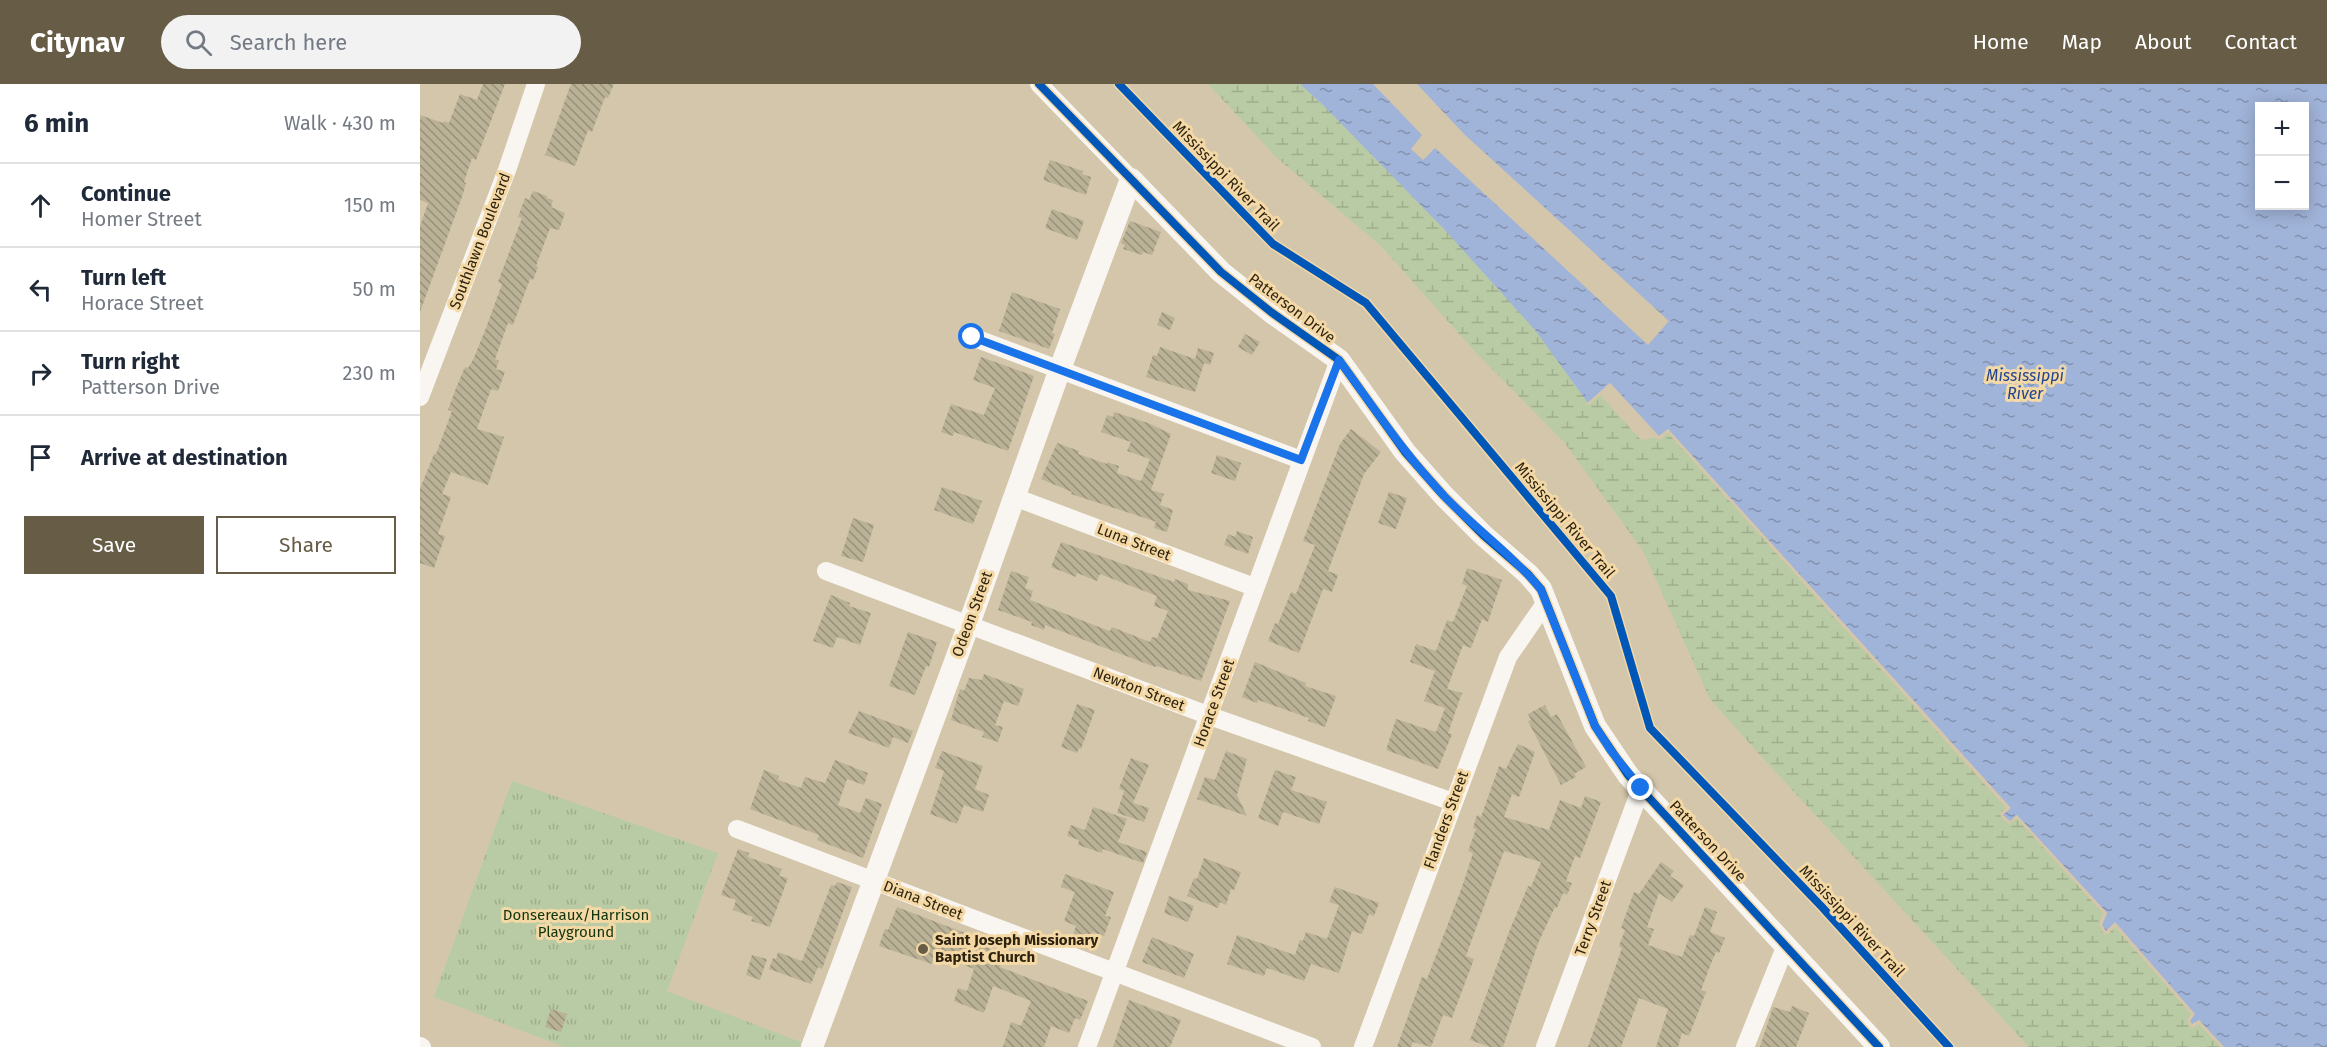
<!DOCTYPE html>
<html lang="en">
<head>
<meta charset="utf-8">
<style>
	:root { --surface:#fff; --page:#f2f2f3; --text:#1f2937; --muted:#747a83; --line:#e0e1e3; --accent:#675c45 }
	body { margin:0; font-family:"Fira Sans",sans-serif; background:var(--page); color:var(--text) }
	.controls { position:absolute; right:18px; top:18px; display:grid; overflow:hidden; border-radius:0px; box-shadow:0 3px 15px #0003 }
	.controls button { width:54px; height:54px; display:grid; place-items:center; padding:0; border:0; border-bottom:2px solid var(--line); background:var(--surface); color:var(--text); font:30px sans-serif }
	.stop { position:absolute; width:18px; height:18px; margin:-14px; border:4px solid #1a73e8; border-radius:50%; background:#fff }
	.stop.end { background:#1a73e8; border-color:#fff; box-shadow:0 2px 6px #0008 }
	.list { margin:0; padding:0; list-style:none }
	h2 { display:flex; justify-content:space-between; align-items:center; height:78px; margin:0; padding:0 24px; font-size:26px }
	h2 small { font-size:20px; font-weight:400; color:var(--muted) }
	.list li { display:grid; grid-template-columns:39px 1fr auto; gap:18px; align-items:center; box-sizing:border-box; height:84px; padding:0 24px; border-top:2px solid var(--line) }
	.list b { display:block; font-size:22px; white-space:nowrap }
	.list p { margin:0; font-size:20px; white-space:nowrap; color:var(--muted) }
	.list em { font-size:20px; font-style:normal; color:var(--muted) }
	.actions { display:flex; gap:12px; padding:18px 24px }
	.actions a { flex:1; padding:14px 0; border:2px solid var(--accent); border-radius:0px; text-align:center; font-size:21px; color:var(--accent) }
	.actions .main { background:var(--accent); color:#fff }
	.icon { flex:none; width:33px; height:33px; fill:none; stroke:currentColor; stroke-width:2; stroke-linecap:round; stroke-linejoin:round }
	.map { position:relative; flex:none; width:1907px; height:963px; overflow:hidden }
	header { display:flex; align-items:center; gap:36px; box-sizing:border-box; height:84px; padding:0 30px; background:var(--accent); color:#fff }
	header strong { font-size:28px }
	nav { display:flex; gap:33px; margin-inline-start:auto; font-size:21px }
	.search { width:420px; height:54px; background:var(--page); display:flex; align-items:center; gap:15px; box-sizing:border-box; padding:0 21px; border-radius:33px; color:var(--muted); font-size:22px }
	main { display:flex }
	aside { flex:1; background:var(--surface) }
	.map>svg:first-child { display:block }
	.wetland { fill:url(#wetland-marsh) }
	.park { fill:url(#park-tufts) }
	.water { fill:url(#water-ripples); fill-rule:evenodd }
	.pier { fill:#d4c6aa }
	.building { fill:url(#building-back-hatch) }
	.lines { fill:none; stroke-linecap:round; stroke-linejoin:round }
	.minor { stroke:#f9f6f2; stroke-width:18 }
	.tertiary { stroke:#f9f6f2; stroke-width:22 }
	.cycleway-casing { stroke:#f4d8a5; stroke-width:11 }
	.cycleway { stroke:#0057b8; stroke-width:8 }
	.route { stroke:#1a73e8; stroke-width:8 }
	.poi-dot { fill:#675c45; stroke:#f4d8a5; stroke-width:2 }
	.labels { text-anchor:middle; dominant-baseline:central; stroke-width:6; stroke-linejoin:round; paint-order:stroke }
	.street-label { font-size:15px; fill:#2d230f; stroke:#f4d8a5 }
	.park-label { font-size:15px; fill:#0e350e; stroke:#f4d8a5 }
	.poi-label { font-size:15px; font-weight:bold; fill:#2d230f; stroke:#f4d8a5; text-anchor:start }
	.water-label { font-size:16px; font-style:italic; fill:#234691; stroke:#f4d8a5 }
</style>
</head>
<body>
<header>
<strong>Citynav</strong>
<div class="search"><svg class="icon" aria-label="search" viewBox="0 0 24 24"><circle cx="10" cy="10" r="6"/><path d="M15 15l6 6"/></svg>Search here</div>
<nav><a>Home</a><a>Map</a><a>About</a><a>Contact</a></nav>
</header>
<main>
<aside>
<h2>6 min<small>Walk · 430 m</small></h2>
<ul class="list">
<li><svg class="icon" aria-label="ahead" viewBox="0 0 24 24"><path d="M12 20V5M6 11l6-6 6 6"/></svg><div><b>Continue</b><p>Homer Street</p></div><em>150 m</em></li>
<li><svg class="icon" aria-label="left" viewBox="0 0 24 24"><path d="M17 20v-9H6M10 6l-5 5 5 5"/></svg><div><b>Turn left</b><p>Horace Street</p></div><em>50 m</em></li>
<li><svg class="icon" aria-label="right" viewBox="0 0 24 24"><path d="M7 20v-9h11M14 6l5 5-5 5"/></svg><div><b>Turn right</b><p>Patterson Drive</p></div><em>230 m</em></li>
<li><svg class="icon" aria-label="arrive" viewBox="0 0 24 24"><path d="M6 21V4h12l-3 4 3 4H6"/></svg><div><b>Arrive at destination</b></div></li>
</ul>
<div class="actions"><a class="main">Save</a><a>Share</a></div>
</aside>
<div class="map">
<svg width="1907" height="963" viewBox="0 0 1907 963">
	<defs>
		<pattern id="wetland-marsh" width="20" height="14" patternUnits="userSpaceOnUse" patternTransform="scale(1.5)"><rect width="20" height="14" fill="#b9cba4"/><path d="M1 5h8M5 5V1M11 12h8M15 12V8" fill="none" stroke="#9fae8c"/></pattern>
		<pattern id="park-tufts" width="24" height="20" patternUnits="userSpaceOnUse" patternTransform="scale(1.5)"><rect width="24" height="20" fill="#b9cba4"/><path d="M3 7l-1-3M5 7V3M7 7l1-3M15 17l-1-3M17 17v-4M19 17l1-3" fill="none" stroke="#9fae8c"/></pattern>
		<pattern id="water-ripples" width="26" height="14" patternUnits="userSpaceOnUse" patternTransform="scale(1.5)"><rect width="26" height="14" fill="#a0b3d8"/><path d="M2 4q2-2 4 0t4 0M15 11q2-2 4 0t4 0" fill="none" stroke="#8391ae"/></pattern>
		<pattern id="building-back-hatch" width="6" height="6" patternUnits="userSpaceOnUse" patternTransform="scale(1.5)"><rect width="6" height="6" fill="#bab296"/><path d="M-1 5l2 2M0 0l6 6M5-1l2 2" fill="none" stroke="#989079"/></pattern>
	</defs>
	<rect width="100%" height="100%" fill="#d4c6aa"/>
	<path class="wetland" d="M788,0H898L1221,356L1239,353L1248,345L1804,963H1609L1339,670L1290,615L1223,467L1144,358L1058,271L961,162L856,73Z"/>
	<path class="park" d="M92,697L298,769L247,907L381,958L380,963H144L14,913Z"/>
	<path class="water" d="M880,0H1907V963H1804L1779,936L1772,941L1770,937L1774,930L1695,839L1686,848L1682,841L1687,829L1596,731L1590,738L1583,731L1590,724L1248,345L1239,353L1190,299L1168,319L1115,246L1024,145L903,21ZM1840,22H1884V122H1840Z"/>
	<g class="pier">
		<path d="M953,0H997L1045,51L1249,237L1228,261L1015,64L1003,76L991,65L1002,51Z"/>
		<path d="M1190,299L1239,352L1248,345L1591,724L1583,731L1590,737L1597,731L1687,829L1682,841L1686,847L1695,838L1775,930L1770,937L1772,940L1779,936L1804,963H1800L1779,940L1773,944L1770,943L1767,936L1771,930L1695,843L1688,850H1684L1679,841L1683,829L1597,735L1589,740L1581,733L1580,729L1586,724L1248,349L1241,355H1237L1190,303L1169,321H1165Z"/>
	</g>
	<g class="building">
		<path d="M63,0H85L56,76L52,74L44,98L46,99L42,113L0,228V142L8,119L0,116V31L23,39L24,37L29,39L40,10L57,16Z"/>
		<path d="M151,0H194L188,14L185,13L172,48L168,46L155,82L125,71Z"/>
		<path d="M630,76L663,87L662,90L671,93L666,111L623,96Z"/>
		<path d="M113,107L127,112V114L133,116L131,123L145,129L139,146L130,144L116,182L118,183L113,196L110,195L93,241L88,239L75,275L79,277L76,285L85,288L78,307L71,305L57,345L84,353L68,401L31,388L22,410L31,413L18,450L25,452L14,484L0,479V405L14,370H16L32,327L28,326L36,304L45,283L48,284L53,276L66,244L82,200L78,198L102,134L98,133L105,114L109,116Z"/>
		<path d="M632,125L664,137L657,156L625,144Z"/>
		<path d="M710,137L741,148L732,171L723,168L722,171L703,165L705,161L701,159Z"/>
		<path d="M592,208L640,225L632,249L635,250L629,265L579,247Z"/>
		<path d="M742,228L755,234L750,246L737,241Z"/>
		<path d="M825,250L840,258L832,271L818,263Z"/>
		<path d="M740,263L775,275L778,264L794,269L790,281L784,279L775,308L726,293L733,271L737,272Z"/>
		<path d="M561,273L614,292L588,367L534,348L533,352L521,348L531,320L564,331L575,304L553,296Z"/>
		<path d="M694,328L728,339L751,350L731,406L744,410L740,421L753,426L747,448L734,444L736,438L731,436L651,410L652,408L621,395L637,359L659,367L658,370L687,380V378L699,382L697,389L721,397L730,375L707,367L711,358L681,348L687,331L693,333Z"/>
		<path d="M931,345L961,368L944,390L908,487L918,491L912,508L903,505L879,569L848,557L855,539L858,540L871,508L876,510L895,461L883,457L920,360Z"/>
		<path d="M797,371L821,379L815,397L791,389Z"/>
		<path d="M522,403L562,417L553,440L514,426Z"/>
		<path d="M969,408L987,414L976,445L958,439Z"/>
		<path d="M433,434L454,441L443,478L421,472Z"/>
		<path d="M817,447L833,453L828,470L804,461L808,450L815,453Z"/>
		<path d="M641,458L754,498L755,495L768,500V506L810,517L781,597L740,583L736,582L735,583L625,541L624,546L611,541L612,538L578,526L591,487L609,493L605,504L613,507L610,516L684,545L690,547L692,543L730,558L732,553L737,554L748,527L734,522L737,512L680,490L677,497L657,489L656,493L631,483Z"/>
		<path d="M1047,484L1082,496L1068,538L1062,535L1051,564L1043,561L1027,605L1042,609L1028,649L1032,650L1018,685L966,666L976,635L1016,648L1025,624L1004,617L1015,587L990,578L996,560L1016,567L1027,536L1033,538L1047,502L1042,500Z"/>
		<path d="M411,511L430,519L429,522L451,529L440,561L417,553L413,564L393,557Z"/>
		<path d="M488,548L517,558L509,583L506,582L495,611L469,602Z"/>
		<path d="M835,578L886,599L885,602L916,612L905,643L888,637L889,634L838,616L837,619L822,613Z"/>
		<path d="M564,590L604,605L598,622L584,617L575,641L583,643L578,658L562,653L564,648L531,636L540,605L544,607L549,594L562,596Z"/>
		<path d="M657,620L675,626L661,665L659,664L657,669L641,663Z"/>
		<path d="M1125,621L1131,633L1137,630L1166,683L1154,690L1156,693L1141,701L1108,637L1111,636L1108,630Z"/>
		<path d="M439,627L493,647L488,659L473,653L469,664L428,649Z"/>
		<path d="M1098,660L1115,668L1099,713L1092,710L1084,733L1129,746L1140,716L1161,724L1165,712L1181,718L1160,774L1155,772L1146,797L1152,799L1147,811L1143,809L1137,824L1135,823L1119,857L1083,963H1070L1050,956L1089,848L1108,802L1111,803L1121,778L1084,767L1046,872L1054,875L1032,934L1023,931L1011,963L993,958L991,963H977L1002,893L1007,895L1042,803L1053,769L1048,767L1056,745L1053,744L1057,731L1061,733L1079,682L1086,685Z"/>
		<path d="M522,667L563,682L555,705L569,711L563,728L544,721L537,740L510,730L524,687L515,684Z"/>
		<path d="M806,667L827,675L817,711L827,732L777,715L785,693L795,696Z"/>
		<path d="M711,674L729,681L713,719L729,724L724,738L697,729L704,707L699,704Z"/>
		<path d="M415,676L448,689L444,701L427,695L418,721L440,729L446,714L462,720L443,774L397,756L399,751L330,725L344,686L359,692L358,696L381,704L385,693L405,699Z"/>
		<path d="M855,686L876,693L871,706L907,718L899,740L863,728L858,742L838,734Z"/>
		<path d="M673,723L707,735L698,758L727,768L723,779L683,765L682,769L658,761L659,756L647,752L651,741L665,746Z"/>
		<path d="M318,765L329,769L328,773L362,785L359,792L368,794L350,843L331,837L333,833L313,826L316,816L301,811Z"/>
		<path d="M784,774L821,788L814,806L811,805L806,821L800,818L798,824L767,812L774,794L777,795Z"/>
		<path d="M1241,778L1254,787L1250,792L1264,801L1252,818L1239,809L1227,843L1234,845L1228,861L1262,873L1270,851L1274,852L1285,823L1297,828L1290,848L1305,854L1299,869L1296,868L1292,877L1281,906L1286,908L1269,952L1262,949L1258,963H1236L1248,925L1219,914L1201,963H1168L1202,864L1199,862L1205,846L1201,844L1214,808L1219,810Z"/>
		<path d="M645,790L694,808L685,832L691,833L684,852L672,848L669,857L653,851L656,842L644,837L655,808L641,803Z"/>
		<path d="M417,798L432,803L402,885L398,883L391,900L349,885L353,874L356,875L358,868L382,877L411,801L415,802Z"/>
		<path d="M915,803L959,819L954,832L949,830L942,850L932,847L919,889L891,880L884,897L847,884L844,892L807,880L817,851L875,871L880,856L883,857L886,848L907,855L919,821L909,818Z"/>
		<path d="M749,812L774,822L768,838L744,829Z"/>
		<path d="M477,823L545,849L543,855L584,870L580,883L668,917L660,936L655,934L649,949L631,942L624,963H583L591,938L601,942L611,917L573,902L564,929L534,917L538,904L547,907L554,885L515,870L512,880L459,862L465,845L468,846Z"/>
		<path d="M732,853L774,870L764,894L722,878Z"/>
		<path d="M332,871L347,875L340,896L326,891Z"/>
		<path d="M709,916L761,936L750,963H693Z"/>
		<path d="M1372,922L1389,929L1376,963H1340L1353,923L1370,928Z"/>
		<path d="M131,925L147,930L141,948L125,943Z"/>
	</g>
	<g class="lines">
		<g class="minor">
			<path d="M619,0L711,95"/>
			<path d="M552,253L881,376"/>
			<path d="M0,313L87,86L116,0"/>
			<path d="M594,413L834,503"/>
			<path d="M406,487L790,632L1033,718"/>
			<path d="M317,745L892,963"/>
			<path d="M0,962L2,963"/>
			<path d="M667,963L919,276"/>
			<path d="M943,963L1088,573L1126,518"/>
			<path d="M1125,963L1221,704"/>
			<path d="M1325,963L1366,861"/>
		</g>
		<path class="tertiary" d="M392,963L549,540L640,285L711,95L801,188L851,228L919,276L985,368L1024,412L1063,451L1108,490L1121,505L1175,642L1208,691L1459,963"/>
		<g class="cycleway-casing">
			<g id="cycleway">
				<path d="M619,0L801,188L851,228L919,276L985,368L1024,412L1063,451L1108,490L1121,505L1175,642L1208,691L1459,963"/>
				<path d="M699,0L853,160L946,219L1191,512L1230,644L1402,823L1529,963"/>
			</g>
		</g>
		<use href="#cycleway" class="cycleway"/>
	</g>
	<g class="lines">
		<path class="route" d="M552,253L881,376L919,276C953,322 985,371 1025,413C1056,445 1093,471 1121,506L1175,642L1191,667L1221,704"/>
	</g>
	<circle class="poi-dot" cx="503" cy="865" r="6"/>
	<g class="labels">
		<g class="street-label">
			<text transform="translate(806 92) rotate(46)">Mississippi River Trail</text>
			<text transform="translate(60 157) rotate(-69)">Southlawn Boulevard</text>
			<text transform="translate(872 224) rotate(37)">Patterson Drive</text>
			<text transform="translate(1145 436) rotate(50)">Mississippi River Trail</text>
			<text transform="translate(714 458) rotate(21)">Luna Street</text>
			<text transform="translate(552 530) rotate(-70)">Odeon Street</text>
			<text transform="translate(719 605) rotate(21)">Newton Street</text>
			<text transform="translate(794 619) rotate(-70)">Horace Street</text>
			<text transform="translate(1026 736) rotate(-70)">Flanders Street</text>
			<text transform="translate(1288 757) rotate(47)">Patterson Drive</text>
			<text transform="translate(503 816) rotate(21)">Diana Street</text>
			<text transform="translate(1173 834) rotate(-70)">Terry Street</text>
			<text transform="translate(1432 837) rotate(47)">Mississippi River Trail</text>
		</g>
		<g class="park-label">
			<text x="156" y="831">Donsereaux/Harrison<tspan x="156" dy="17">Playground</tspan></text>
		</g>
		<g class="poi-label">
			<text x="515" y="856">Saint Joseph Missionary<tspan x="515" dy="17">Baptist Church</tspan></text>
		</g>
		<g class="water-label">
			<text x="1605" y="291">Mississippi<tspan x="1605" dy="18">River</tspan></text>
		</g>
	</g>
</svg>
<div class="controls">
<button>+</button>
<button>−</button>
</div>
<div class="stop" style="left:552px;top:253px"></div>
<div class="stop end" style="left:1221px;top:704px"></div>
</div>
</main>
</body>
</html>
